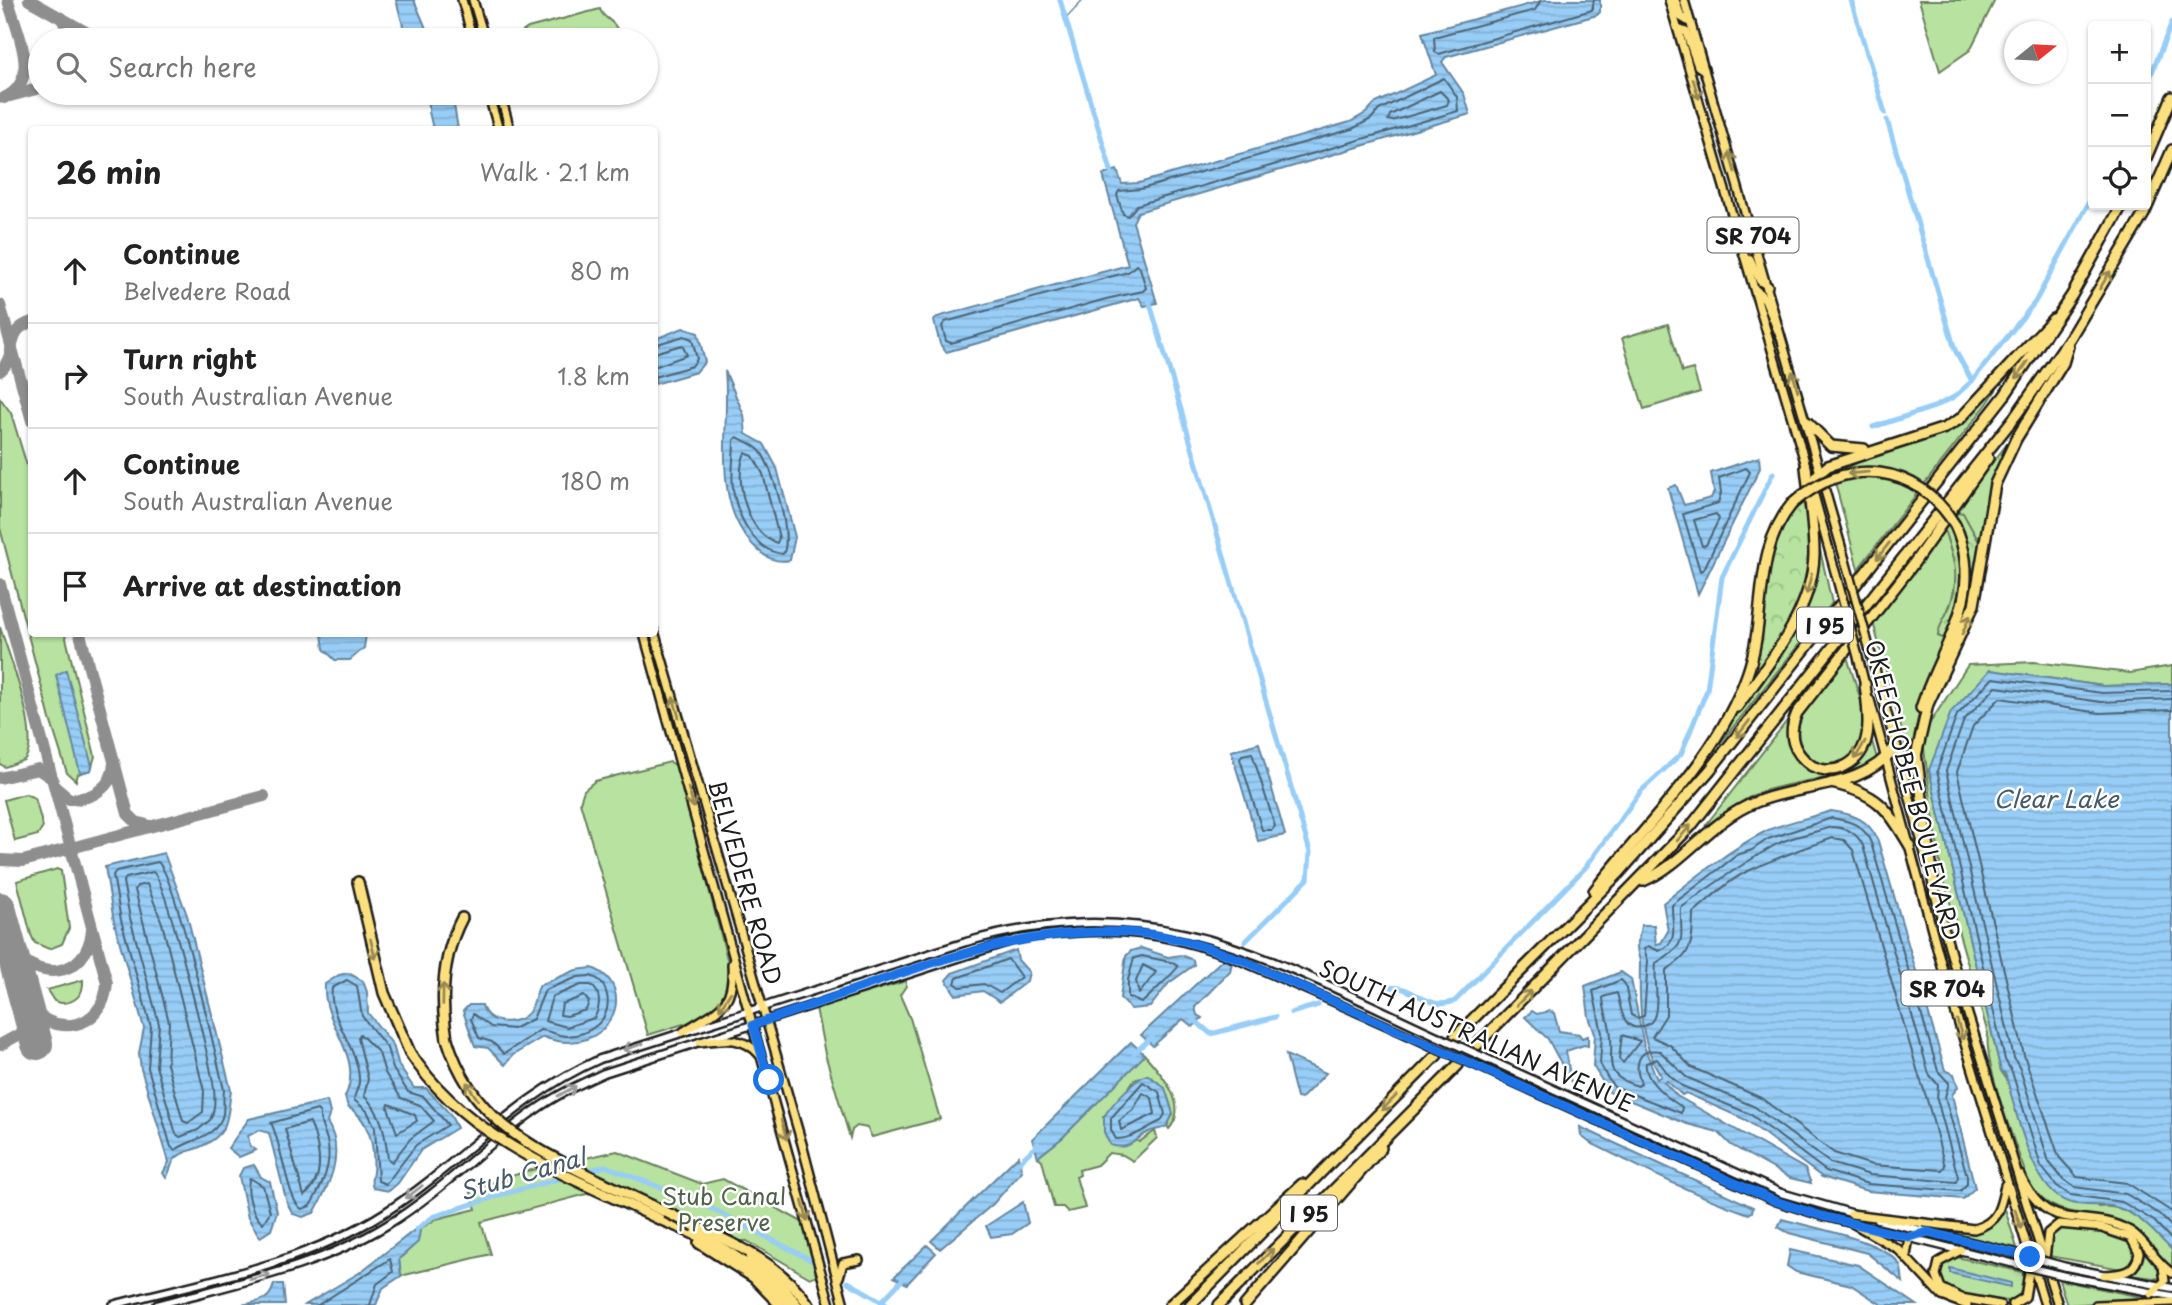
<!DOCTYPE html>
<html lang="en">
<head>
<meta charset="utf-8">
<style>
	:root { --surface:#fff; --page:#f6f6f6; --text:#222; --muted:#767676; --line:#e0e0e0 }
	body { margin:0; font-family:"Playpen Sans",sans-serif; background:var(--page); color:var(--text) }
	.controls { position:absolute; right:21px; top:21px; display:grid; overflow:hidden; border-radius:7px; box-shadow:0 2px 5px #0004 }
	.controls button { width:63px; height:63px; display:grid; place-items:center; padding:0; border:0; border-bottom:2px solid var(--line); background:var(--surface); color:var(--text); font:35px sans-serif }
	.compass { position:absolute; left:2004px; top:21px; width:63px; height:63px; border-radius:50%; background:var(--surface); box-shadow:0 2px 5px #0004; rotate:72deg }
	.stop { position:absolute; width:21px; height:21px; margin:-16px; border:5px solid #1a73e8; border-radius:50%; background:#fff }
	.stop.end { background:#1a73e8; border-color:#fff; box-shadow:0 2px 7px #0008 }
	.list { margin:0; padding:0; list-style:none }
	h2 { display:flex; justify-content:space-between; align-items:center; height:91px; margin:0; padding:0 28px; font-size:30px }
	h2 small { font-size:23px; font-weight:400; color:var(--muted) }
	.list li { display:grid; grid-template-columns:46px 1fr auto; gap:21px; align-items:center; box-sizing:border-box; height:105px; padding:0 28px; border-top:2px solid var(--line) }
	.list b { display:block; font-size:26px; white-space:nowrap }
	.list p { margin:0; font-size:23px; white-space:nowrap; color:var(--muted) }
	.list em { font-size:23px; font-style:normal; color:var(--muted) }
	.icon { flex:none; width:38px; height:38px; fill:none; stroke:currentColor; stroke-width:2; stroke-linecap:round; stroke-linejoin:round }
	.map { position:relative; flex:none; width:2172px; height:1305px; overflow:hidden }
	.search { position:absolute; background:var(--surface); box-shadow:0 2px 5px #0004; left:28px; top:28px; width:630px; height:77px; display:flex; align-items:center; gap:18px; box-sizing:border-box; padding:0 24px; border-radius:38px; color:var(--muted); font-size:26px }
	.panel { position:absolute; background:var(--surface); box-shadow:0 2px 5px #0004; left:28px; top:126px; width:630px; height:511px; border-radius:7px }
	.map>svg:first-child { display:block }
	.green { fill:#b7e29f; stroke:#6a7f5e; stroke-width:2 }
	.forest { fill:url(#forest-crowns); stroke:#6a7f5e; stroke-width:2 }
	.water { fill:url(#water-rules); stroke:#66869f; stroke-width:2 }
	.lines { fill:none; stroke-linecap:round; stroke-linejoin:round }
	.shore { stroke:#4d6373; stroke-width:2 }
	.stream { stroke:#66869f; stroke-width:2 }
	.canal { stroke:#97cdf6; stroke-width:5 }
	.taxiway { stroke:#8e8e8e; stroke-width:12 }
	.runway { stroke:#8e8e8e; stroke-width:32 }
	.secondary-casing { stroke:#1c1c1c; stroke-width:11 }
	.primary-casing { stroke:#1c1c1c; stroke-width:12 }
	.highway-casing { stroke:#1c1c1c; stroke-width:14 }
	.secondary { stroke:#fff; stroke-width:6 }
	.primary { stroke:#fce080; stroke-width:7 }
	.highway { stroke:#fce080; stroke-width:9 }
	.secondary-bridge-casing { stroke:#1c1c1c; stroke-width:11; stroke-linecap:butt }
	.primary-bridge-casing { stroke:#1c1c1c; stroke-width:12; stroke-linecap:butt }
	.highway-bridge-casing { stroke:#1c1c1c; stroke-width:14; stroke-linecap:butt }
	.secondary-bridge { stroke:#fff; stroke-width:6 }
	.primary-bridge { stroke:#fce080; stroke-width:7 }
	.highway-bridge { stroke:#fce080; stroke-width:9 }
	.oneway { stroke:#978853 }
	.oneway2 { stroke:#999 }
	.route { stroke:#1a73e8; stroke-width:9 }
	.labels { text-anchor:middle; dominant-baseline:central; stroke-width:5; stroke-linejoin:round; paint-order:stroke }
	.shield { fill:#fff; stroke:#606060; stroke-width:2 }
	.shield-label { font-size:21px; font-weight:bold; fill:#1c1c1c }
	.street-label { font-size:23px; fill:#1c1c1c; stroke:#fff }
	.park-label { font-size:23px; fill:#52614a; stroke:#fff }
	.water-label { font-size:24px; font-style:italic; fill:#475a68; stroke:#fff }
</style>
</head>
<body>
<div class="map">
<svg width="2172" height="1305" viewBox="0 0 2172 1305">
	<defs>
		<pattern id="forest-crowns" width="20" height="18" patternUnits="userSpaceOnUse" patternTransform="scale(1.75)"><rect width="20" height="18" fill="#b7e29f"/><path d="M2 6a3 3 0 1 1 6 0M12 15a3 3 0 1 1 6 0" fill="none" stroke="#9dc188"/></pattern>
		<pattern id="water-rules" width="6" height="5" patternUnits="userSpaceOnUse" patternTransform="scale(1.75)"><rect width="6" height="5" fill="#97cdf6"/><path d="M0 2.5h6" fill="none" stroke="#82afd2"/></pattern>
	</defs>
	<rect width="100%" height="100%" fill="#fff"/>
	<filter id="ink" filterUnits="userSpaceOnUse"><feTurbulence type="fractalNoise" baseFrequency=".0143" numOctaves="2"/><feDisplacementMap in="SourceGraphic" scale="14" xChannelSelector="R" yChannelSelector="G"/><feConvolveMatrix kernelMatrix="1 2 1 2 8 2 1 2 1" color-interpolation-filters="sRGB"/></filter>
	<g filter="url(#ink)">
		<g class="green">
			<path d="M1919,0H1995L1970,50L1940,71Z"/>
			<path d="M600,9C604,22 617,17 620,40H510L528,28Z"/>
			<path d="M1668,324L1682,372L1693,369L1700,392L1644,409L1622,338Z"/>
			<path d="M2004,378L1987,404L1858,569L1832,471C1844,462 1864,460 1878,455C1940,438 1964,430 2004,378Z"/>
			<path d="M0,398L11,413L31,479L32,634H65L95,756L91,770L78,774L76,781L67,773L50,719L0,528Z"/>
			<path d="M2014,435L2006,453L1979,556L1978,538L1958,512L1955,517L1953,513Z"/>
			<path d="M1944,526L1957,574L1952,599L1938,636L1945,639C1926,687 1908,728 1915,781L1873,622Z"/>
			<path d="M1816,532L1832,603L1687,785L1789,635Z"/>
			<path d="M0,627C8,653 43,740 24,760L5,767L0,764Z"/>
			<path d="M1847,656C1853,679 1868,711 1864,735C1855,780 1792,774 1795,731C1796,711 1833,673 1847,656Z"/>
			<path d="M2034,662L2130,673L2172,666V684L2103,686L1990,670L1929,770L2001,1071L2098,1207C2129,1202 2153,1230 2172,1250V1267C2158,1257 2146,1235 2135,1229C2100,1206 2063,1225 2031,1189C2020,1156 1983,1065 1988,1034L1941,871L1922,735L1968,665Z"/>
			<path d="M1793,713L1791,721L1802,762L1838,772L1871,738L1878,762C1841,779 1799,779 1761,792C1739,800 1724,816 1705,826Z"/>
			<path d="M670,762L677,766L731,974L724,1002L703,1018L648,1035L580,802L584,790L595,781Z"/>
			<path d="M25,794L35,798L43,827L38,835L15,841L4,800Z"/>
			<path d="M57,869L61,871L69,928L62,944L49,949L35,943L31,935L17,881Z"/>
			<path d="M83,980C84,995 75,1003 61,1003L54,1001L47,990Z"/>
			<path d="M906,981V986L900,995L910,1018L940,1119L872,1137L867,1128L857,1126L852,1130L850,1138L825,1054L816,1008Z"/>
			<path d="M1144,1054C1162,1074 1190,1106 1169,1129L1167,1126L1173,1114C1168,1096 1165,1084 1147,1075L1134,1080L1121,1099L1103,1117L1139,1142L1155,1131L1157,1138L1133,1161L1123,1155L1109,1153L1097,1165L1079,1170L1080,1175L1076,1177L1085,1208L1068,1212L1063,1207H1054L1042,1160L1038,1157L1062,1138Z"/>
			<path d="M617,1151L702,1184L723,1179L804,1223L817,1275L810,1278L747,1241H734L617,1186L481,1222L491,1254L401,1276L399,1259L417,1242L420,1229L436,1219L476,1209L470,1190L527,1171Z"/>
			<path d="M2005,1209L2017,1248L1917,1225C1945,1229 1991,1244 2005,1209Z"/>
			<path d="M2064,1226C2087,1228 2159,1233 2127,1270L2049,1256C2049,1241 2048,1231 2064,1226Z"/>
			<path d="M2141,1247L2160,1268L2162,1279L2130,1275L2141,1265Z"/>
			<path d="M1952,1256L2023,1272L2024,1292L2009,1301C1985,1298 1937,1300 1940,1267Z"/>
			<path d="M2059,1280L2151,1299L2067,1305Z"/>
		</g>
		<g class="forest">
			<path d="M1803,499C1819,577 1803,603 1760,668L1754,664C1762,607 1761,542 1803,499Z"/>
			<path d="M1958,512L1963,513L1979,542L1972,595L1970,554L1955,517Z"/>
			<path d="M1949,520C1973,559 1962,600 1945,639L1938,636C1939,622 1949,613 1952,600C1960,569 1952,557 1944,529Z"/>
		</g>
		<g class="water">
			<path d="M396,0H414L431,40H407Z"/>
			<path d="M1545,0H1600V12L1597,15L1446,57L1442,62L1464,94L1470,114L1138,212L1133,222L1157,303L1144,306L1139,298L946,352L940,344L934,321L937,317L1128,265L1103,175L1117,170L1122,184L1139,183L1350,122L1366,113L1374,104L1436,75L1422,33Z"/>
			<path d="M429,93H452L458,129H433L429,112Z"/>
			<path d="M683,328L698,333L705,362L696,372L655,384V339Z"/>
			<path d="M725,371L744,415L746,434L764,444L777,468L795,537L790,560C776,563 766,558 756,548C709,503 731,430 725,371Z"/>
			<path d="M1759,457L1760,468L1698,594L1668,488L1676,485L1684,505L1711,498L1714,492L1711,473Z"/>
			<path d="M322,634H366L364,648L350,660H335L324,649Z"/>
			<path d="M66,670L92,766L91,770L80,773L56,675Z"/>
			<path d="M1990,670L2103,686L2172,684V1250C2155,1233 2136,1210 2111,1206C2097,1204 2082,1207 2068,1202C2030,1189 2016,1108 2005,1073L2001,1071L1929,770L1951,712Z"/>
			<path d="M1259,743L1285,835L1258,841L1231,751Z"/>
			<path d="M1831,811C1853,814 1869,819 1878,841L1945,1070L1954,1074L1958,1087L1952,1095L1975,1188L1963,1199L1867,1191L1822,1177L1746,1120L1686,1093L1682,1095L1667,1081L1664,1082L1677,1096L1805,1169L1811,1183L1790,1178L1731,1145L1718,1132L1687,1124L1609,1092L1593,1066L1595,1034L1589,1017L1585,986L1621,972L1631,979L1644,1046L1657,1079L1661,1076C1639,1040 1639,1003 1640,963C1640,958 1637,953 1637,947C1638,940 1640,932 1641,925H1654L1656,944L1661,943L1668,931L1663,903C1696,877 1728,851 1764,832C1784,822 1810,818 1831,811Z"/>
			<path d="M164,853L187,915L231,1090C227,1119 230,1134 200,1147C191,1151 182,1151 175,1159C171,1164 170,1172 166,1178L163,1173L169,1162L141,1069L139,1053L144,1028L114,922L105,867Z"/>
			<path d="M1141,948L1168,957L1181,955L1193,960L1194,965L1169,983L1150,1007L1131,1009L1120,998L1126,956L1131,951Z"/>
			<path d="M1016,950L1018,960L1029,972L1027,981L1000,1002L983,991L956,995L946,980L952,973Z"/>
			<path d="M1222,960L1232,963L1230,971L1195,1007L1197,1015L1202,1018L1193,1027L1183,1019L1153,1046L1141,1035Z"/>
			<path d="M592,968C641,986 610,1062 543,1037L513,1055L505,1065L488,1048L475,1046L463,1011L469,1005H482C486,1025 517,1027 529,1012C535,1004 535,994 540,985L576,970Z"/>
			<path d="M348,973L363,981L367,992L368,1013L393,1045L399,1066L414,1088H426L450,1114L457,1128L421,1150L398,1183L389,1191L373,1188C370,1181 372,1179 373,1172C375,1148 370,1119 348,1107L345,1097C365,1054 322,1027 325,984L339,975Z"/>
			<path d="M1532,1011L1537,1014L1550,1011L1554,1013L1559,1031L1579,1034L1582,1038L1588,1036V1046L1584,1045L1566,1051L1571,1082L1548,1039L1525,1017Z"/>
			<path d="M1131,1042L1144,1054L1143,1057L1062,1138L1038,1157L1032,1139Z"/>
			<path d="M1286,1055L1326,1073L1301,1099L1297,1098Z"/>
			<path d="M1148,1075L1165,1088L1173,1114L1167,1126C1161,1130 1155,1129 1149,1132C1134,1139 1131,1151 1110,1145L1104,1132V1117C1109,1107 1137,1076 1148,1075Z"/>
			<path d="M327,1101L330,1113L327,1122C346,1152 329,1186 314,1213L303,1217L293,1214L287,1203L269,1133L259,1130L248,1136L250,1146L256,1150L239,1157L228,1148L249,1119Z"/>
			<path d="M1580,1127L1753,1207L1752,1212L1749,1214C1694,1195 1641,1168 1589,1142L1581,1136Z"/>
			<path d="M1018,1156L1022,1171L993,1204L940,1249L931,1241Z"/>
			<path d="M254,1165L261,1177L270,1182L277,1212L271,1230L260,1237L248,1218L239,1176L243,1168Z"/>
			<path d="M1023,1202L1028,1223L1012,1234L991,1237L986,1226Z"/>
			<path d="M1782,1219C1809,1227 1886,1240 1900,1265C1902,1270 1902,1277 1903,1282L1867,1253L1789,1233L1778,1227Z"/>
			<path d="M421,1225L418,1242L399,1259L401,1276L383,1288L376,1305H305L359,1273Z"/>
			<path d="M927,1245L936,1253L907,1284L894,1277Z"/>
			<path d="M1790,1250L1858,1265L1917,1305H1882L1851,1285L1796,1272L1787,1266Z"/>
			<path d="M1950,1268L2011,1283V1287L1950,1273Z"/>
			<path d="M274,1284H283L285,1305H241C257,1301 270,1303 274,1284Z"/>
		</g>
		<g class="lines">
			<g class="shore">
				<path d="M1541,0L1535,10L1434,37L1435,52L1439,54L1592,10L1594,0"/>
				<path d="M1444,78L1457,97L1458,111L1137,205L1128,216L1123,214L1117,195L1119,191L1141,189L1352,129L1371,119L1379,110Z"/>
				<path d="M1440,91L1449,100L1447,105L1392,121L1388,120L1390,115Z"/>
				<path d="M1136,265L1140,268L1146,288L1143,291L1106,299L951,343L946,341L942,326L945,322L1128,272Z"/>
				<path d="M654,345L684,336L692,339L697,359L692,366L654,377"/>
				<path d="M654,353L682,345L687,355L654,367"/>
				<path d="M737,437C743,440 755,445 760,451C773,466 793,538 783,554C756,552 739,519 734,495C730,478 734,457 734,440Z"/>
				<path d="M745,453L753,456L763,474L779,538L777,543C747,535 733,478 745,453Z"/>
				<path d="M1746,468L1750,472L1704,569L1700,571L1683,514L1718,503L1721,493L1719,478Z"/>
				<path d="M1716,514L1719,519L1706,545L1702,546L1694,520Z"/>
				<path d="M2172,691L2102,693L1993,678L1957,715L1937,771L2005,1060L2012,1072L2041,1166L2057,1186L2070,1195L2122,1202L2154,1221L2172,1240"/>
				<path d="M2172,699L2101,702L1996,687L1964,720L1946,771L2014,1058L2020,1069L2049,1162L2063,1179L2074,1187L2126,1194L2159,1214L2172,1227"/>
				<path d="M2172,710L2100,713L2000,698L1973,726L1957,772L2024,1055L2059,1157L2077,1177L2127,1183L2172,1212"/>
				<path d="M1252,753L1275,826L1272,830H1262L1240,759L1242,755Z"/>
				<path d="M1832,818C1851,821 1864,825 1871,843L1938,1071L1949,1083L1945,1097L1967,1176V1184L1960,1191L1868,1184L1826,1171L1750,1114L1682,1086L1669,1075L1657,1059L1646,1063C1643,1080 1669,1099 1682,1107L1681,1113L1614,1087L1607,1077L1600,1064L1602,1033L1593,991L1621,980L1625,984L1631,1015L1637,1018L1644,1016L1648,961L1644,949L1648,946L1659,951C1681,943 1671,922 1672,905L1737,855L1752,850L1768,839Z"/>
				<path d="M1832,827C1846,828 1857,832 1863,846L1929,1074L1938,1085L1937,1099L1958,1177L1956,1182L1870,1175L1830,1163L1755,1107L1686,1077L1660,1051C1637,1047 1634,1066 1641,1083L1638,1086C1598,1075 1616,1058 1610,1029C1608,1018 1603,1009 1603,997L1617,993C1621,1006 1622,1034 1644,1026C1650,1024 1654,1019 1655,1014C1659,998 1654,979 1656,963C1689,943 1680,942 1681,908C1710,886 1739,866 1770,848C1787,837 1813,833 1832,827Z"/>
				<path d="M1833,838L1844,840L1853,850L1919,1076C1930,1104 1936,1136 1945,1166L1942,1170L1872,1165L1834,1153L1761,1098L1691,1067L1670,1045L1652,1037L1666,1015V970C1694,954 1692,942 1693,913C1709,900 1727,881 1746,872C1774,859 1802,848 1833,838Z"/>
				<path d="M158,862C176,877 216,1056 224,1090C223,1098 224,1106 223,1114C218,1137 191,1139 175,1150L171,1147L148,1068L151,1027L121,920L113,875L116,871Z"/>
				<path d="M153,872C166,881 211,1063 214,1089C215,1099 215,1111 210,1120L198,1130L180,1137L176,1134L156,1066L159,1024L130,918L123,882L126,878Z"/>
				<path d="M147,884L162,923L204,1091L203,1112L188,1123L183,1121L167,1064L169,1022L135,890L137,886Z"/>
				<path d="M1142,956L1175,963L1178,967C1174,972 1144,1002 1141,1003L1128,997V980L1134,958Z"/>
				<path d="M1008,959L1021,977L1000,993L984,984L960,987L955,983L957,978Z"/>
				<path d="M1143,965L1156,972L1139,994L1136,981Z"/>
				<path d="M590,976C601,979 604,984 607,995C612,1020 590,1035 567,1036C557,1036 549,1030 540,1030L504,1054L492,1042L479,1038L471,1019L473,1014L491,1027L513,1029L533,1019L545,990L578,977Z"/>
				<path d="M347,980L357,986L362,1016L387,1048L393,1069L408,1092L424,1097L448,1125L416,1145L386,1184L378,1181L375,1127L367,1111L354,1100C354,1093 360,1087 359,1079C358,1047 328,1019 332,988Z"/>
				<path d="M581,985H591C601,992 601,1007 594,1018L567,1027L545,1021L552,997Z"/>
				<path d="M584,996L589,1002L586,1010L567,1016L560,1015L562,1004Z"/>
				<path d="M360,1034L379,1053L385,1073L401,1098L420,1105L434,1121L410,1139L392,1162L388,1159C385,1133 383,1114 364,1096L368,1079L358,1038Z"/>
				<path d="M1622,1035L1640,1041L1623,1063L1619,1059Z"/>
				<path d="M1143,1082L1159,1092L1165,1114L1161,1121C1146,1128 1133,1139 1116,1139L1111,1130V1118Z"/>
				<path d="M1143,1093L1152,1098L1155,1114L1121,1130L1119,1121L1133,1110Z"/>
				<path d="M389,1104L415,1115L417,1121L397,1133L388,1108Z"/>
				<path d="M317,1110L320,1113C319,1124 324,1129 327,1140C333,1164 322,1186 310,1206L302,1209C288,1204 281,1140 271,1123Z"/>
				<path d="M310,1122C319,1145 327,1178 304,1196L285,1129Z"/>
				<path d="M250,1178L263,1186L270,1212L263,1223C252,1217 245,1189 250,1178Z"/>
				<path d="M318,1305L390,1259L393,1272L377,1284L370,1305"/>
			</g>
			<path class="stream" d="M1067,17L1083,0"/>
			<g class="canal">
				<path d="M1060,0L1113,177"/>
				<path d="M1851,0L1885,113"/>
				<path d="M2146,87L2172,22"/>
				<path d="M1887,120L1955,350L1972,381"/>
				<path d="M1149,300L1310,852L1308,879L1245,942"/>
				<path d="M1873,427L1934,407L1954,397L1972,381L2035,302L2093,195"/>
				<path d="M1387,988C1412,982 1427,1013 1455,1001L1585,868L1641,791L1681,754L1707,690L1722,577L1773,473"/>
				<path d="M1291,1013L1318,1005"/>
				<path d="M1192,1018L1211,1034L1275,1017"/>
				<path d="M1134,1053L1153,1036"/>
				<path d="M1015,1166L1038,1144"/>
				<path d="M417,1229L433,1217L500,1195L605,1166L701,1203L813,1261"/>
				<path d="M848,1282L888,1305"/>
				<path d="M881,1302L904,1278"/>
			</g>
			<g class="taxiway">
				<path d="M29,0L100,40"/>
				<path d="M63,21L74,40"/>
				<path d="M10,96L40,88"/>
				<path d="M4,98C43,81 16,30 8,0"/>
				<path d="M0,305L32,421"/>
				<path d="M0,371C19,355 3,330 32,322"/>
				<path d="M0,584L107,983C104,1031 52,1039 26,1002"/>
				<path d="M80,634L128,814L136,822L150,826"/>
				<path d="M0,778L38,769L53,779"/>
				<path d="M55,787L69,799C92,800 113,787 114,763"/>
				<path d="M0,860L23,861L264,796"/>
				<path d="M10,943C32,984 87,980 92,930"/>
				<path d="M0,1045L20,1034L28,1012"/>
			</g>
			<path class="runway" d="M0,908L37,1044"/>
			<g class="secondary-casing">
				<g id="secondary">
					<path d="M1483,1057L1781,1193L1854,1214"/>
					<path d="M1475,1065L1775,1201L1822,1216L2011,1263"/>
					<path d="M1878,1220L2012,1252"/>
					<path d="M2066,1267L2172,1288"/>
					<path d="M2065,1276L2172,1296"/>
					<path d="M113,1305C204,1281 304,1264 384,1213C462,1164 511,1098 600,1059L966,942C1157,888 1269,959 1437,1036"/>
					<path d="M157,1305C236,1283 317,1268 387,1225C441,1192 483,1147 534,1111C556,1095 580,1084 604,1073L1014,940C1055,933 1099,929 1141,934C1196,940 1243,961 1293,984C1338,1004 1384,1024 1429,1045"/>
				</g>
			</g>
			<g class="primary-casing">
				<g id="primary">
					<path d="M462,0L473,40"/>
					<path d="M473,0L485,40"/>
					<path d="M1669,0L1807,469"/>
					<path d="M1675,0L1681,17L1691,23"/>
					<path d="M1684,0L1845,560"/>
					<path d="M1678,29L1686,32L1698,66L1704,70"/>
					<path d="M488,93L499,130"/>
					<path d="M500,93L510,130"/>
					<path d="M1750,259L1760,281L1768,286"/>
					<path d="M1756,290L1765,299L1780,336"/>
					<path d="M1812,488L1836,575"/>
					<path d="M654,631L802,1144L844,1305"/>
					<path d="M644,634L830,1305"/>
					<path d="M1866,636L1928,865"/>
					<path d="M1857,653L1866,689"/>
					<path d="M1870,700L1947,985L2045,1305"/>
					<path d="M1934,890L1962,995L2058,1305"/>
					<path d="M683,1032C715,1010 735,1010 732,964"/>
					<path d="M700,1042C723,1039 743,1035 760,1055"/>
					<path d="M2020,1175C2050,1239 2083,1205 2130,1231C2146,1240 2154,1262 2172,1273"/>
					<path d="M1851,1214L1974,1229C1998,1223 2001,1206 2005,1185"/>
					<path d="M1854,1224L1898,1249L1942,1296L1967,1305"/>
					<path d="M1961,1250L1939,1262L1936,1275L1941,1288L1961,1298L2000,1305"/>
					<path d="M1906,1256L1909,1237L1928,1232"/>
					<path d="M2045,1259L2048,1233L2059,1224L2102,1228L2131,1238L2139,1253C2136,1273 2122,1274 2104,1275"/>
					<path d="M839,1277L843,1263L859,1260"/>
					<path d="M2151,1294L2165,1281L2163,1267"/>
					<path d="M2012,1305L2025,1297L2030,1266"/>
					<path d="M2096,1305L2172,1302"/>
				</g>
			</g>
			<g class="highway-casing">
				<g id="highway">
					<path d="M2146,158L2172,97"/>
					<path d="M1807,422L1831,446L1864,449"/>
					<path d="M1812,489L1816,476L1828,466L1945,428L1960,419L2053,319"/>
					<path d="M1865,684C1868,712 1876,751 1845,766C1834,772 1823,771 1812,766C1793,753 1787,735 1797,713L1911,567L1988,458"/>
					<path d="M1737,707C1769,663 1813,611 1814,554C1814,525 1809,496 1806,467"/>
					<path d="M1921,708C1942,643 1987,595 1955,525"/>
					<path d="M1916,753L1935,894"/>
					<path d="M1916,756L1928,704L1974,605L1995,484L2016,439L2063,363L2068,346"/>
					<path d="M1831,783C1877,793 1887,807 1910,846"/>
					<path d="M1643,881C1683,865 1710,820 1756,802C1805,782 1862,791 1896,746"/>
					<path d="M358,882L384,993L410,1053"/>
					<path d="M1594,891C1647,823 1717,759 1747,675C1768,618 1751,553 1792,504"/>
					<path d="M1455,1037L1619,873L1710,770L2005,395L2072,295L2122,205"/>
					<path d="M447,1039C440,997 442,956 462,918"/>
					<path d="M1476,1046L1691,826L2017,414L2070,338L2144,214L2172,150"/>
					<path d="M659,1219C707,1238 757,1262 789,1305"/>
					<path d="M695,1226C738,1245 781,1265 809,1305"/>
					<path d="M699,1243L753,1277L780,1305"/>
					<path d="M751,1259L780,1284L797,1305"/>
					<path d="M1170,1305L1302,1184"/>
					<path d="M1190,1305L1437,1055"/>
					<path d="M1219,1305L1458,1065"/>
					<path d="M1245,1305L1381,1148"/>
				</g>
			</g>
			<use href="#secondary" class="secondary"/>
			<use href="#primary" class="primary"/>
			<use href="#highway" class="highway"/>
			<g class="secondary-bridge-casing">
				<g id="secondary-bridge">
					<path d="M1437,1036L1483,1057"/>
					<path d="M1429,1045L1475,1065"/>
					<path d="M2012,1252L2066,1267"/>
					<path d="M2011,1263L2065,1276"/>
				</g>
			</g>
			<g class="primary-bridge-casing">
				<g id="primary-bridge">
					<path d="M1845,560L1866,636"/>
					<path d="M1836,575L1857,653"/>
				</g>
			</g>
			<g class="highway-bridge-casing">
				<g id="highway-bridge">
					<path d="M1792,504C1846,455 1917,463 1955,525"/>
					<path d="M447,1039C471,1117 524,1144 594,1178C627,1194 661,1210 695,1226"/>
					<path d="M410,1053C468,1141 568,1175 659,1219"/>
				</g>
			</g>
			<use href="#secondary-bridge" class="secondary-bridge"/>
			<use href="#primary-bridge" class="primary-bridge"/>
			<use href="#highway-bridge" class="highway-bridge"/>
		</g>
		<defs><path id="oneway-shaft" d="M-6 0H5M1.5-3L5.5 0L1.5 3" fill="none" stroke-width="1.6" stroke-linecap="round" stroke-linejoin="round" transform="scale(1.75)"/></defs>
		<g class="oneway">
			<use href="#oneway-shaft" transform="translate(1696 89) rotate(73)"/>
			<use href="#oneway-shaft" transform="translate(1732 162) rotate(-106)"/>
			<use href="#oneway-shaft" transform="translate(2105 280) rotate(-59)"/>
			<use href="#oneway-shaft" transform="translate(2022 370) rotate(125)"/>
			<use href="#oneway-shaft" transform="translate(1795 381) rotate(-106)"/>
			<use href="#oneway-shaft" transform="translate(1858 473) rotate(175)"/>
			<use href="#oneway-shaft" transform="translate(1883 551) rotate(128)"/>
			<use href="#oneway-shaft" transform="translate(1809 584) rotate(104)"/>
			<use href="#oneway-shaft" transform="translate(1966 625) rotate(-67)"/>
			<use href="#oneway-shaft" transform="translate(676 707) rotate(-106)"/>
			<use href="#oneway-shaft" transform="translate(1743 729) rotate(128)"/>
			<use href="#oneway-shaft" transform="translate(1860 750) rotate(120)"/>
			<use href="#oneway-shaft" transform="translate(691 798) rotate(74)"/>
			<use href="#oneway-shaft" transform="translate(1684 833) rotate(-49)"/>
			<use href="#oneway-shaft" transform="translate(373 949) rotate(76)"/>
			<use href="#oneway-shaft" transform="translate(443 994) rotate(-89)"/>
			<use href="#oneway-shaft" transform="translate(1524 998) rotate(-45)"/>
			<use href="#oneway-shaft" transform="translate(725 1001) rotate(123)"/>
			<use href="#oneway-shaft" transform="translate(1960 1030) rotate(73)"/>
			<use href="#oneway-shaft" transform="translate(472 1091) rotate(-123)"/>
			<use href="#oneway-shaft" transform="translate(1389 1103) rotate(135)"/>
			<use href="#oneway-shaft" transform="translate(784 1130) rotate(74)"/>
			<use href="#oneway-shaft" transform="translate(805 1211) rotate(75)"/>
			<use href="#oneway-shaft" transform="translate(2018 1219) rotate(72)"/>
			<use href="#oneway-shaft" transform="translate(1266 1256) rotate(-45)"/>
		</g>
		<g class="oneway2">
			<use href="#oneway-shaft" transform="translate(633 1047) rotate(162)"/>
			<use href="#oneway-shaft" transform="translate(567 1091) rotate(-29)"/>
			<use href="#oneway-shaft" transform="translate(414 1192) rotate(142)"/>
			<use href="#oneway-shaft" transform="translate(260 1277) rotate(-15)"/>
		</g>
	</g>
	<g class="lines" filter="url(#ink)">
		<path class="route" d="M769,1080L753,1025C877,985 1007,922 1139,933C1175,936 1209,948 1242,960L1775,1201L1822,1216L1909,1237L1928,1232L2030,1257"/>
	</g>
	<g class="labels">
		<g class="shield">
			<rect x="1707.5" y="217.5" width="91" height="35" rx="5"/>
			<rect x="1797" y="607.5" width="56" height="35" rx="5"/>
			<rect x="1901.5" y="970.5" width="91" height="35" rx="5"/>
			<rect x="1281" y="1195.5" width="56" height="35" rx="5"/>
		</g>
		<g class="shield-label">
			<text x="1753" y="235">SR 704</text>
			<text x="1825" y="625">I 95</text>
			<text x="1947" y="988">SR 704</text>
			<text x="1309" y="1213">I 95</text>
		</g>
		<g class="street-label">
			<text transform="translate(1914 790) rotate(75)">OKEECHOBEE BOULEVARD</text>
			<text transform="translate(746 882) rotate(74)">BELVEDERE ROAD</text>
			<text transform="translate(1477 1035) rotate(24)">SOUTH AUSTRALIAN AVENUE</text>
		</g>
		<g class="park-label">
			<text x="724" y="1195">Stub Canal<tspan x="724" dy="26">Preserve</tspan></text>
		</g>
		<g class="water-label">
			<text x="2056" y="798">Clear Lake</text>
			<text transform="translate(522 1173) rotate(-16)">Stub Canal</text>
		</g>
	</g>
</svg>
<div class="controls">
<button>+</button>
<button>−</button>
<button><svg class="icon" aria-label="locate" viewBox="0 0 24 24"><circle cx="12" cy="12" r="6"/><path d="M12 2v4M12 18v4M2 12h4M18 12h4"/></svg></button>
</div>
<svg class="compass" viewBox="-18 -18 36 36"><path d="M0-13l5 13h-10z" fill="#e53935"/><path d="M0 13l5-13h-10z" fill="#767676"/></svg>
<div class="stop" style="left:769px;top:1080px"></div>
<div class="stop end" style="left:2030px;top:1257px"></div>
<div class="search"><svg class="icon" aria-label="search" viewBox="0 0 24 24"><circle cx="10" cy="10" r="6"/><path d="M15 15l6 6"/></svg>Search here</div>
<section class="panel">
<h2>26 min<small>Walk · 2.1 km</small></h2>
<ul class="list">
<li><svg class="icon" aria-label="ahead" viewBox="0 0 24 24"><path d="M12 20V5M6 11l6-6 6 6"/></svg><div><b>Continue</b><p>Belvedere Road</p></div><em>80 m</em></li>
<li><svg class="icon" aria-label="right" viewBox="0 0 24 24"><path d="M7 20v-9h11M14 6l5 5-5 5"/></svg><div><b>Turn right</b><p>South Australian Avenue</p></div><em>1.8 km</em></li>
<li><svg class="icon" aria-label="ahead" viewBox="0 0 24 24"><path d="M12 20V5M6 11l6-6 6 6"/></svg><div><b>Continue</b><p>South Australian Avenue</p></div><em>180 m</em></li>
<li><svg class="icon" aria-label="arrive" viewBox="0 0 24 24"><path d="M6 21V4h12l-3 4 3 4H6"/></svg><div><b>Arrive at destination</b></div></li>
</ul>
</section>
</div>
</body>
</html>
